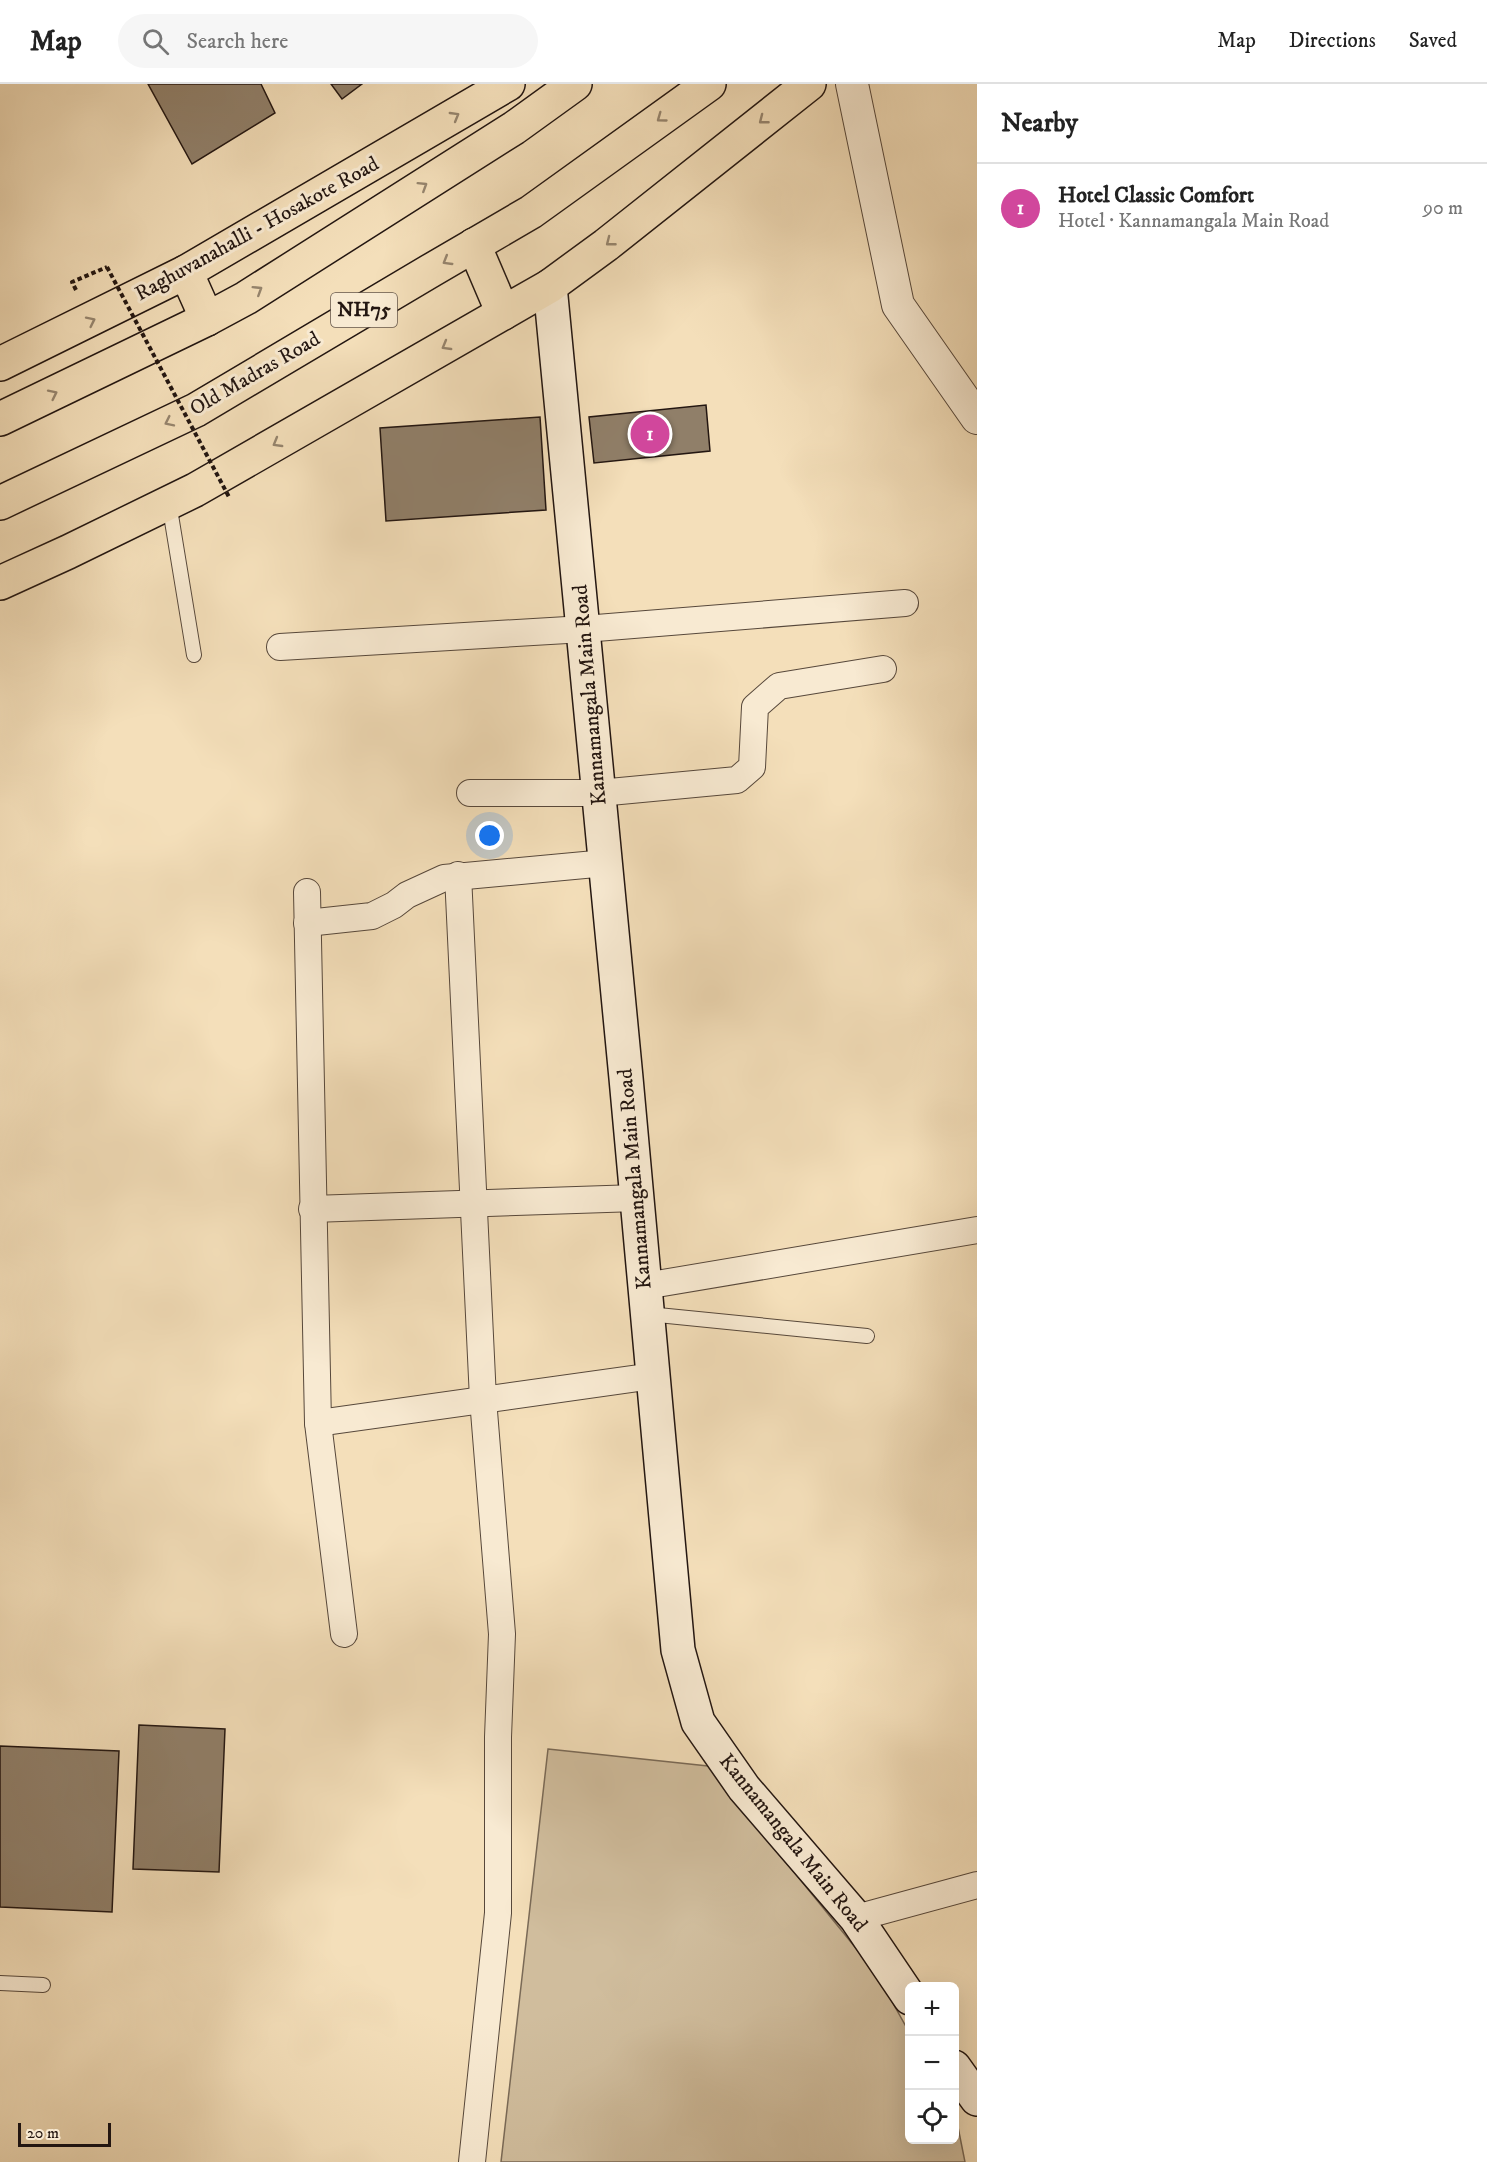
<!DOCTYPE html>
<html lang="en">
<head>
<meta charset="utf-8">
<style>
	:root { --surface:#fff; --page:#f6f6f6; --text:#222; --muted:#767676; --line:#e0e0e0; --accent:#db2777 }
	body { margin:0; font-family:"IM FELL DW Pica",serif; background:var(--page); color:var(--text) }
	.controls { position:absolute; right:18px; bottom:18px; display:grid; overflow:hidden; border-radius:9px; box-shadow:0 6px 24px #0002 }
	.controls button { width:54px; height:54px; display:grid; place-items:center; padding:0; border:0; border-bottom:2px solid var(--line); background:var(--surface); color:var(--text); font:30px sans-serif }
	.scale { position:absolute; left:18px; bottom:15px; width:93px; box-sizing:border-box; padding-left:6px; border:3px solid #231611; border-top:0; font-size:16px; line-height:21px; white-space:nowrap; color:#231611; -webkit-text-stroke:4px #f8ead2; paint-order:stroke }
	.you { position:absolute; left:490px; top:752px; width:21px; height:21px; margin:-15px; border:4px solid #fff; border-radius:50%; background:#1a73e8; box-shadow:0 0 0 9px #1a73e833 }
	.badge { display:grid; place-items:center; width:39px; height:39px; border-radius:50%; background:var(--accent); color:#fff; font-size:20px; font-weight:700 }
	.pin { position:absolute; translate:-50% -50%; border:3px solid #fff; box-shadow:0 2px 6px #0006 }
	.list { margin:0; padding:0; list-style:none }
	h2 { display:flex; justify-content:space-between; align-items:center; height:78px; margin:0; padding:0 24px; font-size:26px }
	h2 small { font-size:20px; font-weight:400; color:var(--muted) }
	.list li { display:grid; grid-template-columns:39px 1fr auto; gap:18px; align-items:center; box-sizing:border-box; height:90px; padding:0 24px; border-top:2px solid var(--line) }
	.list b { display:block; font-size:22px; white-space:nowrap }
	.list p { margin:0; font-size:20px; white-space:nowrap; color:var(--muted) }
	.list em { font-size:20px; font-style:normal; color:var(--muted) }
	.icon { flex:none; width:33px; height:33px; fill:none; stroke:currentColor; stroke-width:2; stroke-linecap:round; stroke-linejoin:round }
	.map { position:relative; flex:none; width:977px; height:2078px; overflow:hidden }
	header { display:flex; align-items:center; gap:36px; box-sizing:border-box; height:84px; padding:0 30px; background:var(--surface); border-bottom:2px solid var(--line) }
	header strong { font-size:28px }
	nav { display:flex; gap:33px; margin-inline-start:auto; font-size:21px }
	.search { width:420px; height:54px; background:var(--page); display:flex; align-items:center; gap:15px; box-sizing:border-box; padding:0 21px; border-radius:33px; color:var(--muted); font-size:22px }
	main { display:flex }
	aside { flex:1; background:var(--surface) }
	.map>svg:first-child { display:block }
	.green { fill:#d0bd9d; stroke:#7a6a57; stroke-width:1.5 }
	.building { fill:#907f69; stroke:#231611; stroke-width:1.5 }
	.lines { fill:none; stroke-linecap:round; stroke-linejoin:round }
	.service-casing { stroke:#57483b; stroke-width:16 }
	.minor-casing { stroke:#57483b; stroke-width:28 }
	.tertiary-casing { stroke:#57483b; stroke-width:34 }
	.secondary-casing { stroke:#231611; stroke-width:36 }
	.primary-casing { stroke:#231611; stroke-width:36 }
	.trunk-casing { stroke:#231611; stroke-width:36 }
	.path { stroke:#231611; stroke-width:4; stroke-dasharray:4.5 3; stroke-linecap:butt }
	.service { stroke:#f8ead2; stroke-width:14 }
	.minor { stroke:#f8ead2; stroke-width:26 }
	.tertiary { stroke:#f8ead2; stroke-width:32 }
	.secondary { stroke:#f8ead2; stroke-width:33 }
	.primary { stroke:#f4dfba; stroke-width:33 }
	.trunk { stroke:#f4dfba; stroke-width:33 }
	.path-bridge { stroke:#231611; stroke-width:4; stroke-dasharray:4.5 3; stroke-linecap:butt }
	.oneway { stroke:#96856e }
	.labels { text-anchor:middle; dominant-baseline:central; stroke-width:6; stroke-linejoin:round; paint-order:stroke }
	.shield { fill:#f8ead2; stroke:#63564b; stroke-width:1.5 }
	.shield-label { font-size:20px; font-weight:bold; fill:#231611 }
	.street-label { font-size:21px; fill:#231611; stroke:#f8ead2 }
</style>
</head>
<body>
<header>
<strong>Map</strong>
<div class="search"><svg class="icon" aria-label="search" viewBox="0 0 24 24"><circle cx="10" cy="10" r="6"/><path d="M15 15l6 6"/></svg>Search here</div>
<nav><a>Map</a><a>Directions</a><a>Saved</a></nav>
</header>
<main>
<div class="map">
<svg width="977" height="2078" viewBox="0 0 977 2078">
	<rect width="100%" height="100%" fill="#f4dfba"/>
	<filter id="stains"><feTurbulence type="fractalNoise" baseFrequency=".00333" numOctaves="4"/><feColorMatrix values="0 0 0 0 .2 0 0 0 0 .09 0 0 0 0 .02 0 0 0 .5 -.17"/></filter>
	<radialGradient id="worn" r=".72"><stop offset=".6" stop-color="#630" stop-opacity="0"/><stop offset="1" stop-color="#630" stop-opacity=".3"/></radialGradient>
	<path class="green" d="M548,1665L708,1682L876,1889L909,1948L910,2056H954L955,2028L965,2078H501Z"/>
	<g class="building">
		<path d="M148,0H261L275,29L192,80Z"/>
		<path d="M331,0H362L342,15Z"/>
		<path d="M706,321L710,367L594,379L589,333Z"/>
		<path d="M540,333L546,426L386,437L380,344Z"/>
		<path d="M139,1641L225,1645L219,1788L133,1785Z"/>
		<path d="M0,1662L119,1667L112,1828L0,1823Z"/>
	</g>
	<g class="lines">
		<g class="service-casing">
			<g id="service">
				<path d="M169,419L194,571"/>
				<path d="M648,1230L867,1252"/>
				<path d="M0,1899L43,1901"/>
			</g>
		</g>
		<g class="minor-casing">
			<g id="minor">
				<path d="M280,563L584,545L905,519"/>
				<path d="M470,709H599L737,696L752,683L755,623L779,602L883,585"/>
				<path d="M458,791L483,1315L502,1550L498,1653V1829L472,2078"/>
				<path d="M307,808L318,1339L344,1550"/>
				<path d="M307,839L372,832L394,821L407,811L444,794L606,779"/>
				<path d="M312,1125L637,1114"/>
				<path d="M645,1202L977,1146"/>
				<path d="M318,1339L653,1292"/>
				<path d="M856,1834L977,1801"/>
			</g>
		</g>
		<g class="tertiary-casing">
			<path id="tertiary" d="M852,0L898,221L977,334"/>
		</g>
		<g class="secondary-casing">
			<g id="secondary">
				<path d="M550,202L626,994L678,1566L698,1638L744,1704L856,1834L910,1914"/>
				<path d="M954,1983L977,2015"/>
			</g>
		</g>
		<g class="primary-casing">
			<g id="primary">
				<path d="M0,280L186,188L508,0"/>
				<path d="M0,499L68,468L195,406L550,202L606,161L809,0"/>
			</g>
		</g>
		<g class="trunk-casing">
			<g id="trunk">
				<path d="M474,161L503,229"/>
				<path d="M186,188L207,235"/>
				<path d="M0,335L207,235L246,214L514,44L575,0"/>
				<path d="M0,419L196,326L430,187L531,128L709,0"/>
			</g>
		</g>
		<path class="path" d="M76,206L72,198L107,183"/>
		<use href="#service" class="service"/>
		<use href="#minor" class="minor"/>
		<use href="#tertiary" class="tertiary"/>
		<use href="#secondary" class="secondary"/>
		<use href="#primary" class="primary"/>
		<use href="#trunk" class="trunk"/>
		<path class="path-bridge" d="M107,183L229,413"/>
	</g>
	<defs><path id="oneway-chevron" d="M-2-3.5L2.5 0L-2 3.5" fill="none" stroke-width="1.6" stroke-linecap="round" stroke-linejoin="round" transform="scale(1.5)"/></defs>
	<g class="oneway">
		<use href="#oneway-chevron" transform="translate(455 32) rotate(-30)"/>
		<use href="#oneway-chevron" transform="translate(661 34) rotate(144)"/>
		<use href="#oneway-chevron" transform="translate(763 36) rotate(142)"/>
		<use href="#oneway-chevron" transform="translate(423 102) rotate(-32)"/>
		<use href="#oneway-chevron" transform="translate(610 158) rotate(142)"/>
		<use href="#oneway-chevron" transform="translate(447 177) rotate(149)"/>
		<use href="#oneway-chevron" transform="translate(258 206) rotate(-32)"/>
		<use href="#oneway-chevron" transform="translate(91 237) rotate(-26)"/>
		<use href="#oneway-chevron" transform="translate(446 262) rotate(150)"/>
		<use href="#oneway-chevron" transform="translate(53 310) rotate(-26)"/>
		<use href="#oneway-chevron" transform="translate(169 338) rotate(154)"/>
		<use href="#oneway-chevron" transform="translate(277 359) rotate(150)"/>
	</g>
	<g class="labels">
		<rect class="shield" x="331" y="209" width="66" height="34" rx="4.5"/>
		<g class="shield-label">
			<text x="364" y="226">NH75</text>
		</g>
		<g class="street-label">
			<text transform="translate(257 145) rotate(-29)">Raghuvanahalli - Hosakote Road</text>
			<text transform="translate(255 290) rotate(-30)">Old Madras Road</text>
			<text transform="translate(590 611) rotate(-95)">Kannamangala Main Road</text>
			<text transform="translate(635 1095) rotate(-95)">Kannamangala Main Road</text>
			<text transform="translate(793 1759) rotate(51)">Kannamangala Main Road</text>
		</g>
	</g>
	<rect width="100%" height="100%" filter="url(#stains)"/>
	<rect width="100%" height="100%" fill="url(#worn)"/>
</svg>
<div class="controls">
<button>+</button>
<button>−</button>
<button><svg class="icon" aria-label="locate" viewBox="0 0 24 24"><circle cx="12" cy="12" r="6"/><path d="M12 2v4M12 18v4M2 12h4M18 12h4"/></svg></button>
</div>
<div class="scale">20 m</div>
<div class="you"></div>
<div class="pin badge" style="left:650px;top:350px;background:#d1479c">1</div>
</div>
<aside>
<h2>Nearby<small></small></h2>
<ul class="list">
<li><span class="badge" style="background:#d1479c">1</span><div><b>Hotel Classic Comfort</b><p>Hotel · Kannamangala Main Road</p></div><em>90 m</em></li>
</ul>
</aside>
</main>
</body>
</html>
